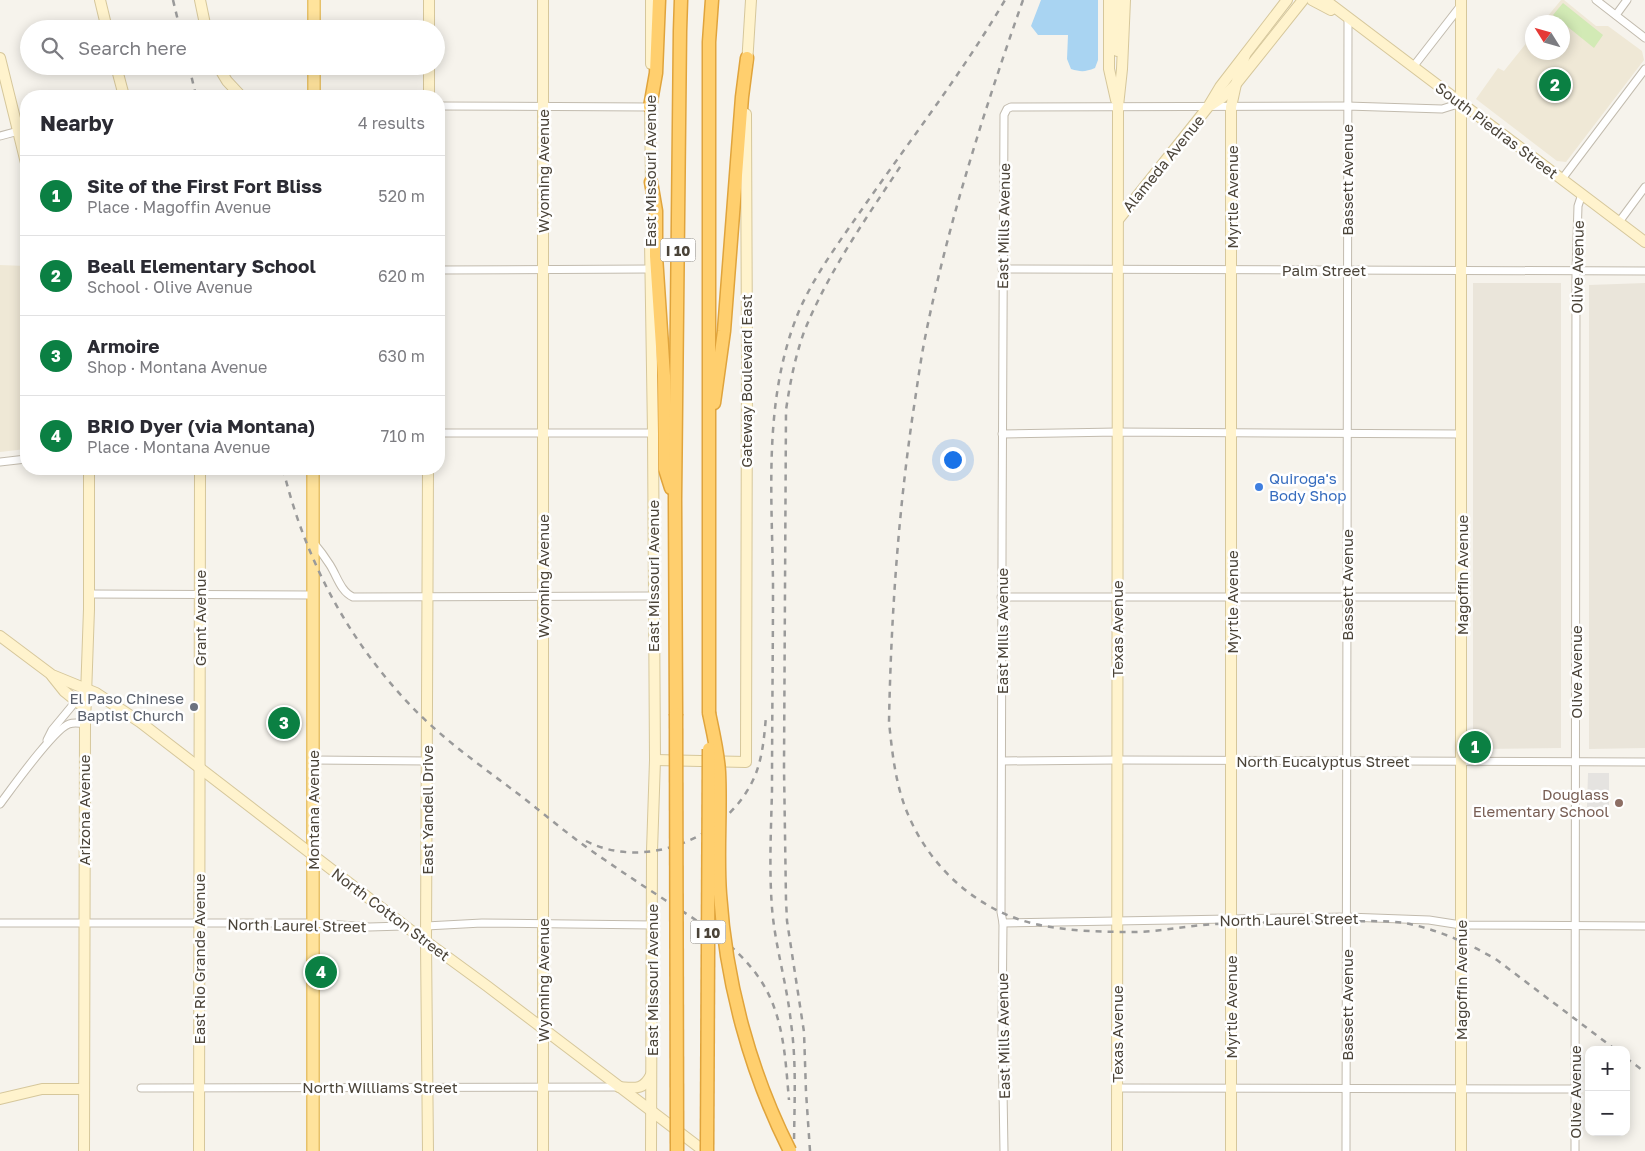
<!DOCTYPE html>
<html lang="en">
<head>
<meta charset="utf-8">
<style>
	:root { --surface:#fff; --page:#f7f7f7; --text:#2b2b33; --muted:#7c7c81; --line:#e1e1e2; --accent:#0b8043 }
	body { margin:0; font-family:"Golos Text",sans-serif; background:var(--page); color:var(--text) }
	.controls { position:absolute; right:15px; bottom:15px; display:grid; overflow:hidden; border-radius:10px; box-shadow:0 2px 12px #0003 }
	.controls button { width:45px; height:45px; display:grid; place-items:center; padding:0; border:0; border-bottom:1px solid var(--line); background:var(--surface); color:var(--text); font:25px sans-serif }
	.compass { position:absolute; left:1525px; top:15px; width:45px; height:45px; border-radius:50%; background:var(--surface); box-shadow:0 2px 12px #0003; rotate:307deg }
	.you { position:absolute; left:952px; top:459px; width:18px; height:18px; margin:-12px; border:4px solid #fff; border-radius:50%; background:#1a73e8; box-shadow:0 0 0 8px #1a73e833 }
	.badge { display:grid; place-items:center; width:32px; height:32px; border-radius:50%; background:var(--accent); color:#fff; font-size:16px; font-weight:700 }
	.pin { position:absolute; translate:-50% -50%; border:2px solid #fff; box-shadow:0 1px 5px #0006 }
	.list { margin:0; padding:0; list-style:none }
	h2 { display:flex; justify-content:space-between; align-items:center; height:65px; margin:0; padding:0 20px; font-size:21px }
	h2 small { font-size:16px; font-weight:400; color:var(--muted) }
	.list li { display:grid; grid-template-columns:32px 1fr auto; gap:15px; align-items:center; box-sizing:border-box; height:80px; padding:0 20px; border-top:1px solid var(--line) }
	.list b { display:block; font-size:19px; white-space:nowrap }
	.list p { margin:0; font-size:16px; white-space:nowrap; color:var(--muted) }
	.list em { font-size:16px; font-style:normal; color:var(--muted) }
	.icon { flex:none; width:28px; height:28px; fill:none; stroke:currentColor; stroke-width:2; stroke-linecap:round; stroke-linejoin:round }
	.map { position:relative; flex:none; width:1645px; height:1151px; overflow:hidden }
	.search { position:absolute; background:var(--surface); box-shadow:0 2px 12px #0003; left:20px; top:20px; width:425px; height:55px; display:flex; align-items:center; gap:12px; box-sizing:border-box; padding:0 18px; border-radius:28px; color:var(--muted); font-size:19px }
	.panel { position:absolute; background:var(--surface); box-shadow:0 2px 12px #0003; left:20px; top:90px; width:425px; height:385px; border-radius:20px }
	.map>svg:first-child { display:block }
	.residential { fill:#eae5da }
	.education { fill:#efe8d6 }
	.green { fill:#d2eab5 }
	.parking { fill:#e5e3e0 }
	.water { fill:#a9d4f2 }
	.lines { fill:none; stroke-linecap:round; stroke-linejoin:round }
	.street-casing { stroke:#c2bbae; stroke-width:9 }
	.secondary-casing { stroke:#d6c79b; stroke-width:12 }
	.primary-casing { stroke:#e6c16a; stroke-width:14 }
	.highway-casing { stroke:#e0a43c; stroke-width:15 }
	.street { stroke:#fff; stroke-width:7 }
	.secondary { stroke:#fff3cd; stroke-width:10 }
	.primary { stroke:#ffe39c; stroke-width:11 }
	.highway { stroke:#ffcf6e; stroke-width:12 }
	.rail { stroke:#9a9a9a; stroke-width:2.5; stroke-dasharray:6 6; stroke-linecap:butt }
	.highway-bridge-casing { stroke:#e0a43c; stroke-width:15; stroke-linecap:butt }
	.highway-bridge { stroke:#ffcf6e; stroke-width:12 }
	.shop-dot { fill:#3f7fe0; stroke:#fff; stroke-width:2 }
	.worship-dot { fill:#6b7280; stroke:#fff; stroke-width:2 }
	.education-dot { fill:#8d6e63; stroke:#fff; stroke-width:2 }
	.labels { text-anchor:middle; dominant-baseline:central; stroke-width:5; stroke-linejoin:round; paint-order:stroke }
	.shield { fill:#fff; stroke:#817c74; stroke-width:1 }
	.shield-label { font-size:14px; font-weight:bold; fill:#4b4439 }
	.street-label { font-size:15px; fill:#4b4439; stroke:#fff }
	.shop-label { font-size:15px; fill:#366cbe; stroke:#fff; text-anchor:start }
	.worship-label { font-size:15px; fill:#5b616d; stroke:#fff; text-anchor:end }
	.education-label { font-size:15px; fill:#785e54; stroke:#fff; text-anchor:end }
</style>
</head>
<body>
<div class="map">
<svg width="1645" height="1151" viewBox="0 0 1645 1151">
	<rect width="100%" height="100%" fill="#f6f3ec"/>
	<g class="residential">
		<path d="M1473,283H1561V748L1478,749V743L1473,742Z"/>
		<path d="M1645,283V748L1589,749V285Z"/>
	</g>
	<g class="education">
		<path d="M1561,0H1564L1596,26H1608L1642,51L1644,60L1566,162L1557,161L1476,99L1498,68L1504,71L1532,36V52H1562V22H1543Z"/>
		<path d="M0,265L26,266V449L0,452Z"/>
	</g>
	<path class="green" d="M1563,3L1603,35L1594,48L1553,15Z"/>
	<path class="parking" d="M1588,773H1609V807H1587Z"/>
	<path class="water" d="M1041,0H1098V60L1095,68C1085,72 1081,72 1071,69L1067,59L1068,35H1038L1031,26Z"/>
	<g class="lines">
		<g class="street-casing">
			<g id="street">
				<path d="M1596,0L1645,38"/>
				<path d="M1616,15L1627,0"/>
				<path d="M1413,67L1462,4"/>
				<path d="M439,106L650,107"/>
				<path d="M0,136L26,129"/>
				<path d="M1562,179L1645,69"/>
				<path d="M1619,222L1645,187"/>
				<path d="M1002,269L1645,271"/>
				<path d="M439,270L650,269"/>
				<path d="M439,433H653"/>
				<path d="M1002,434L1117,432L1462,434"/>
				<path d="M0,462L26,459"/>
				<path d="M313,542C319,549 325,557 330,565C337,576 341,592 353,597L653,596"/>
				<path d="M89,594L312,595"/>
				<path d="M1001,597H1462"/>
				<path d="M47,740L52,730L86,689"/>
				<path d="M313,760L427,761"/>
				<path d="M1002,761L1117,760L1645,762"/>
				<path d="M0,804C12,788 54,729 69,724C74,722 80,723 85,724"/>
				<path d="M0,923H313L369,927L404,926"/>
				<path d="M1003,923L1347,917L1429,920L1461,925L1645,926"/>
				<path d="M426,926L482,923L653,925"/>
				<path d="M141,1088L619,1087"/>
				<path d="M1117,1088L1575,1089"/>
				<path d="M1004,1151L1002,1029L1003,923L1001,912C1003,646 1001,381 1004,115L1007,109L1011,107L1347,106L1442,109L1461,103"/>
				<path d="M1346,1151L1348,18"/>
				<path d="M1575,1151L1576,271L1578,206L1582,194"/>
			</g>
		</g>
		<g class="secondary-casing">
			<g id="secondary">
				<path d="M100,0L107,29"/>
				<path d="M200,0L206,29"/>
				<path d="M1109,0V69L1116,100"/>
				<path d="M1116,0L1117,51"/>
				<path d="M1312,0L1331,10"/>
				<path d="M1325,0L1645,242"/>
				<path d="M429,29V0"/>
				<path d="M0,58L26,163"/>
				<path d="M651,64V0"/>
				<path d="M747,65L751,0"/>
				<path d="M116,66L124,96"/>
				<path d="M218,66L227,81L241,96"/>
				<path d="M429,96V66"/>
				<path d="M650,101L651,189"/>
				<path d="M1211,105L1223,97L1236,84L1303,0"/>
				<path d="M1118,220L1208,107L1220,87L1287,0"/>
				<path d="M650,241L653,433L655,760L652,851L651,1151"/>
				<path d="M0,636L52,675L96,693L140,722L405,926L487,986L704,1151"/>
				<path d="M52,676L64,691L85,708"/>
				<path d="M655,760L746,762L747,362L746,114"/>
				<path d="M619,1087C634,1088 643,1091 651,1075"/>
				<path d="M0,1099L42,1089H84"/>
				<path d="M84,1151L85,724L89,609V469"/>
				<path d="M199,1151L200,469"/>
				<path d="M428,1151L426,942L428,469"/>
				<path d="M543,1151V0"/>
				<path d="M1117,1151L1118,106L1122,69L1125,0"/>
				<path d="M1231,1151V107L1236,84L1245,55"/>
				<path d="M1461,1151V0"/>
			</g>
		</g>
		<g class="primary-casing">
			<g id="primary">
				<path d="M314,29V0"/>
				<path d="M314,96V66"/>
				<path d="M313,1151V469"/>
			</g>
		</g>
		<g class="highway-casing">
			<g id="highway">
				<path d="M650,107L656,73L659,0"/>
				<path d="M651,182L656,211V256L664,376L665,469L671,488"/>
				<path d="M714,403L724,331L742,97L747,58"/>
				<path d="M709,713V42L712,0"/>
				<path d="M676,714L675,499L680,31L681,0"/>
			</g>
		</g>
		<use href="#street" class="street"/>
		<use href="#secondary" class="secondary"/>
		<use href="#primary" class="primary"/>
		<use href="#highway" class="highway"/>
		<g class="rail">
			<path d="M173,0L180,29"/>
			<path d="M1023,0C984,111 948,223 925,338C920,363 917,388 913,413C898,515 891,619 889,722C892,751 895,780 905,807C926,863 973,908 1031,923C1064,931 1098,932 1132,932C1160,932 1189,925 1218,924C1254,922 1291,922 1327,922C1354,922 1384,919 1410,924C1441,931 1470,944 1497,960L1616,1050"/>
			<path d="M189,66L196,96"/>
			<path d="M283,469C305,559 348,641 413,708C445,741 484,768 521,796C549,818 576,841 605,860C625,874 645,887 665,900C699,922 733,942 757,975C784,1012 785,1056 789,1100"/>
			<path d="M586,841C642,870 720,841 750,786C762,765 764,740 766,716"/>
			<path d="M1626,1058L1645,1072"/>
			<path d="M794,1151C794,1108 797,1065 791,1023C787,984 775,946 772,908C769,869 771,830 772,791C772,722 773,653 773,583C772,492 763,398 799,311C816,272 843,237 867,202C914,135 964,70 1005,0"/>
			<path d="M810,1151L806,1092L804,1032L787,921L786,900L784,768L786,410C790,383 795,357 804,332C828,272 867,217 902,164"/>
		</g>
		<g class="highway-bridge-casing">
			<g id="highway-bridge">
				<path d="M709,713C713,732 718,753 719,772C721,813 717,853 720,894C726,983 750,1072 790,1151"/>
				<path d="M676,714L677,1151"/>
				<path d="M707,1151L709,749"/>
			</g>
		</g>
		<use href="#highway-bridge" class="highway-bridge"/>
	</g>
	<circle class="shop-dot" cx="1259" cy="487" r="5"/>
	<circle class="worship-dot" cx="194" cy="707" r="5"/>
	<circle class="education-dot" cx="1619" cy="803" r="5"/>
	<g class="labels">
		<g class="shield">
			<rect x="660.5" y="238.5" width="35" height="23" rx="4"/>
			<rect x="690.5" y="920.5" width="35" height="23" rx="4"/>
		</g>
		<g class="shield-label">
			<text x="678" y="250">I 10</text>
			<text x="708" y="932">I 10</text>
		</g>
		<g class="street-label">
			<text transform="translate(1497 130) rotate(37)">South Piedras Street</text>
			<text transform="translate(1163 163) rotate(-51)">Alameda Avenue</text>
			<text transform="translate(543 171) rotate(-90)">Wyoming Avenue</text>
			<text transform="translate(650 171) rotate(-90)">East Missouri Avenue</text>
			<text transform="translate(1347 180) rotate(-90)">Bassett Avenue</text>
			<text transform="translate(1232 197) rotate(-90)">Myrtle Avenue</text>
			<text transform="translate(1003 226) rotate(-89)">East Mills Avenue</text>
			<text transform="translate(1577 267) rotate(-89)">Olive Avenue</text>
			<text x="1324" y="270">Palm Street</text>
			<text transform="translate(746 381) rotate(-90)">Gateway Boulevard East</text>
			<text transform="translate(1462 575) rotate(-90)">Magoffin Avenue</text>
			<text transform="translate(543 576) rotate(-90)">Wyoming Avenue</text>
			<text transform="translate(653 576) rotate(-90)">East Missouri Avenue</text>
			<text transform="translate(1347 585) rotate(-90)">Bassett Avenue</text>
			<text transform="translate(1232 602) rotate(-90)">Myrtle Avenue</text>
			<text transform="translate(200 618) rotate(-90)">Grant Avenue</text>
			<text transform="translate(1117 629) rotate(-90)">Texas Avenue</text>
			<text transform="translate(1002 631) rotate(-90)">East Mills Avenue</text>
			<text transform="translate(1576 672) rotate(-90)">Olive Avenue</text>
			<text x="1323" y="761">North Eucalyptus Street</text>
			<text transform="translate(84 810) rotate(-90)">Arizona Avenue</text>
			<text transform="translate(313 810) rotate(-90)">Montana Avenue</text>
			<text transform="translate(427 810) rotate(-90)">East Yandell Drive</text>
			<text transform="translate(391 914) rotate(37)">North Cotton Street</text>
			<text transform="translate(1289 919) rotate(-1)">North Laurel Street</text>
			<text transform="translate(297 925) rotate(1)">North Laurel Street</text>
			<text transform="translate(199 959) rotate(-90)">East Rio Grande Avenue</text>
			<text transform="translate(543 980) rotate(-90)">Wyoming Avenue</text>
			<text transform="translate(652 980) rotate(-90)">East Missouri Avenue</text>
			<text transform="translate(1461 980) rotate(-90)">Magoffin Avenue</text>
			<text transform="translate(1347 1005) rotate(-90)">Bassett Avenue</text>
			<text transform="translate(1231 1007) rotate(-90)">Myrtle Avenue</text>
			<text transform="translate(1117 1034) rotate(-90)">Texas Avenue</text>
			<text transform="translate(1003 1036) rotate(-91)">East Mills Avenue</text>
			<text x="380" y="1087">North Williams Street</text>
			<text transform="translate(1575 1092) rotate(-90)">Olive Avenue</text>
		</g>
		<g class="shop-label">
			<text x="1269" y="478">Quiroga's<tspan x="1269" dy="17">Body Shop</tspan></text>
		</g>
		<g class="worship-label">
			<text x="184" y="698">El Paso Chinese<tspan x="184" dy="17">Baptist Church</tspan></text>
		</g>
		<g class="education-label">
			<text x="1609" y="794">Douglass<tspan x="1609" dy="17">Elementary School</tspan></text>
		</g>
	</g>
</svg>
<div class="controls">
<button>+</button>
<button>−</button>
</div>
<svg class="compass" viewBox="-18 -18 36 36"><path d="M0-13l5 13h-10z" fill="#e53935"/><path d="M0 13l5-13h-10z" fill="#7c7c81"/></svg>
<div class="you"></div>
<div class="pin badge" style="left:1475px;top:747px">1</div>
<div class="pin badge" style="left:1555px;top:85px">2</div>
<div class="pin badge" style="left:284px;top:723px">3</div>
<div class="pin badge" style="left:321px;top:972px">4</div>
<div class="search"><svg class="icon" aria-label="search" viewBox="0 0 24 24"><circle cx="10" cy="10" r="6"/><path d="M15 15l6 6"/></svg>Search here</div>
<section class="panel">
<h2>Nearby<small>4 results</small></h2>
<ul class="list">
<li><span class="badge">1</span><div><b>Site of the First Fort Bliss</b><p>Place · Magoffin Avenue</p></div><em>520 m</em></li>
<li><span class="badge">2</span><div><b>Beall Elementary School</b><p>School · Olive Avenue</p></div><em>620 m</em></li>
<li><span class="badge">3</span><div><b>Armoire</b><p>Shop · Montana Avenue</p></div><em>630 m</em></li>
<li><span class="badge">4</span><div><b>BRIO Dyer (via Montana)</b><p>Place · Montana Avenue</p></div><em>710 m</em></li>
</ul>
</section>
</div>
</body>
</html>
